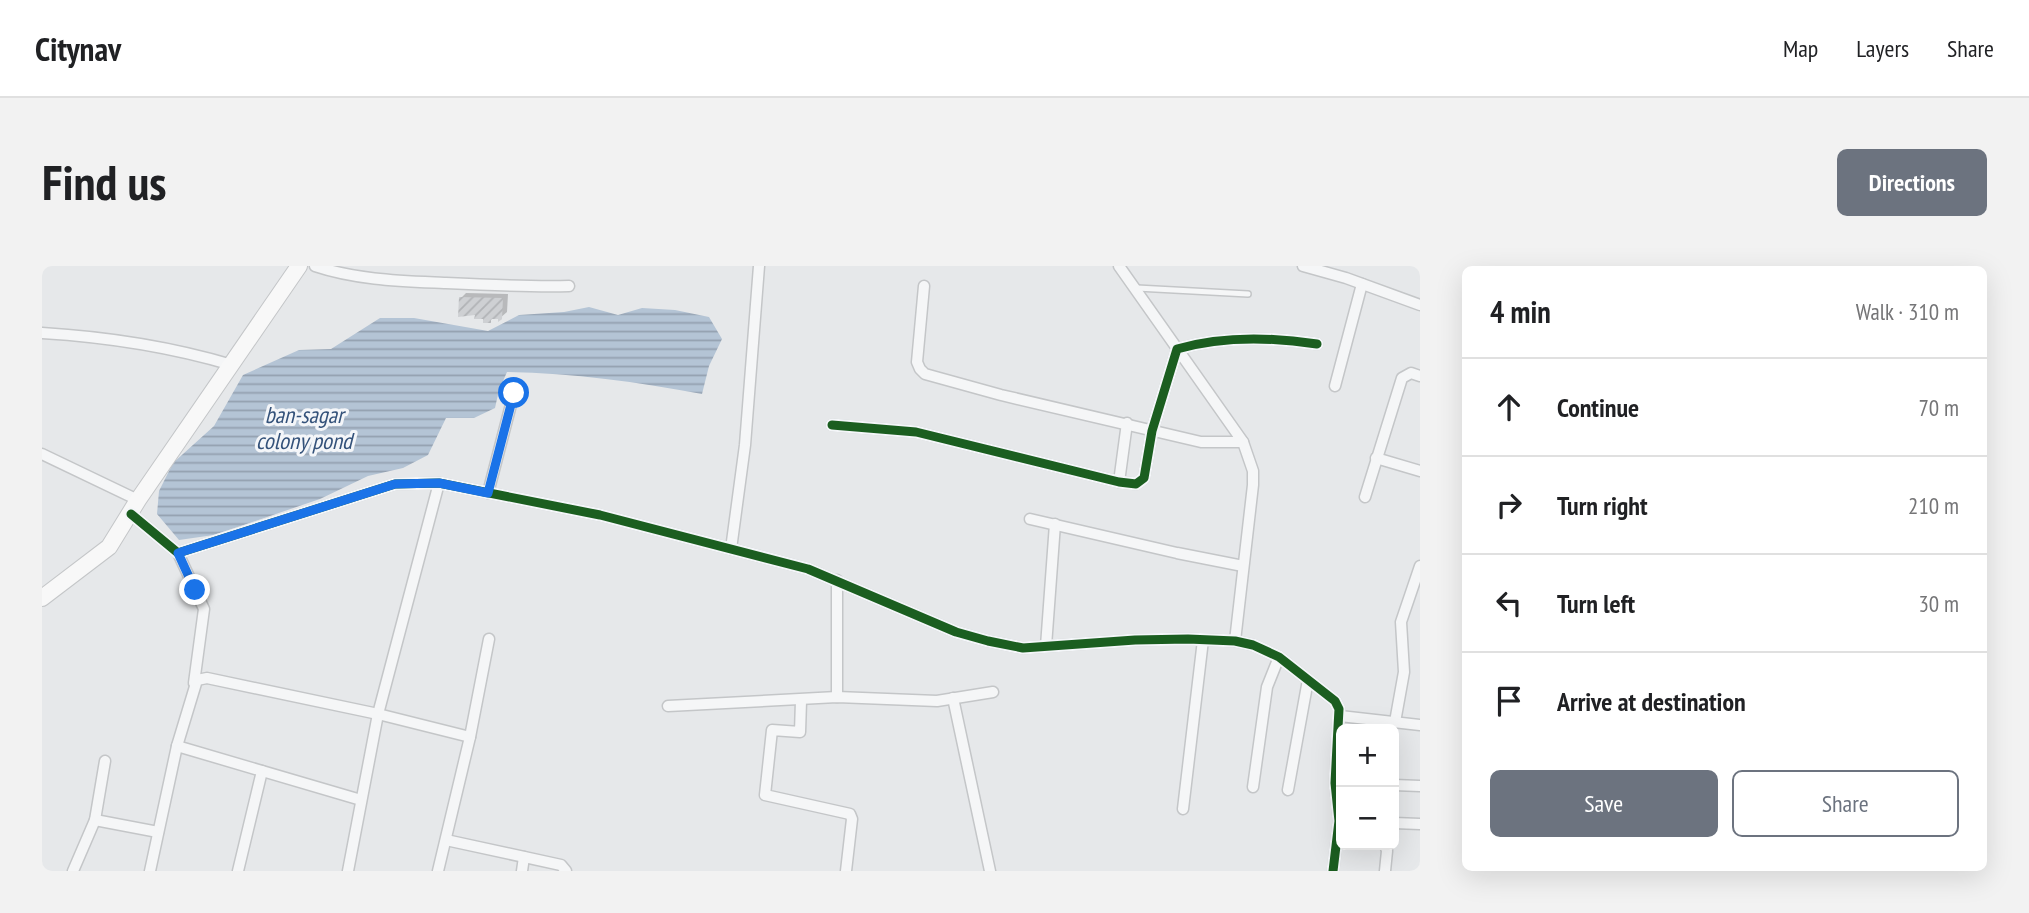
<!DOCTYPE html>
<html lang="en">
<head>
<meta charset="utf-8">
<style>
	:root { --surface:#fff; --page:#f2f2f2; --text:#202124; --muted:#757577; --line:#e0e0e0; --accent:#6c737f }
	body { margin:0; font-family:"PT Sans Narrow",sans-serif; background:var(--page); color:var(--text) }
	.controls { position:absolute; right:21px; bottom:21px; display:grid; overflow:hidden; border-radius:10px; box-shadow:0 7px 28px #0002 }
	.controls button { width:63px; height:63px; display:grid; place-items:center; padding:0; border:0; border-bottom:2px solid var(--line); background:var(--surface); color:var(--text); font:35px sans-serif }
	.stop { position:absolute; width:21px; height:21px; margin:-16px; border:5px solid #1a73e8; border-radius:50%; background:#fff }
	.stop.end { background:#1a73e8; border-color:#fff; box-shadow:0 2px 7px #0008 }
	.list { margin:0; padding:0; list-style:none }
	h2 { display:flex; justify-content:space-between; align-items:center; height:91px; margin:0; padding:0 28px; font-size:30px }
	h2 small { font-size:23px; font-weight:400; color:var(--muted) }
	.list li { display:grid; grid-template-columns:46px 1fr auto; gap:21px; align-items:center; box-sizing:border-box; height:98px; padding:0 28px; border-top:2px solid var(--line) }
	.list b { display:block; font-size:26px; white-space:nowrap }
	.list em { font-size:23px; font-style:normal; color:var(--muted) }
	.actions { display:flex; gap:14px; padding:21px 28px }
	.actions a { flex:1; padding:16px 0; border:2px solid var(--accent); border-radius:10px; text-align:center; font-size:24px; color:var(--accent) }
	.actions .main { background:var(--accent); color:#fff }
	.icon { flex:none; width:38px; height:38px; fill:none; stroke:currentColor; stroke-width:2; stroke-linecap:round; stroke-linejoin:round }
	.map { position:relative; flex:none; width:1378px; height:605px; overflow:hidden; border-radius:10px }
	header { display:flex; align-items:center; gap:42px; box-sizing:border-box; height:98px; padding:0 35px; background:var(--surface); border-bottom:2px solid var(--line) }
	header strong { font-size:33px }
	nav { display:flex; gap:38px; margin-inline-start:auto; font-size:24px }
	.intro { display:flex; align-items:center; justify-content:space-between; box-sizing:border-box; height:168px; padding:0 42px }
	h1 { margin:0; font-size:49px }
	.button { padding:18px 32px; border-radius:10px; background:var(--accent); color:#fff; font-size:24px; font-weight:700 }
	main { display:flex; gap:42px; padding:0 42px }
	aside { flex:1; background:var(--surface); border-radius:10px; box-shadow:0 7px 28px #0002 }
	.map>svg:first-child { display:block }
	.water { fill:url(#water-rules) }
	.shadow { fill:#0003 }
	.building { fill:url(#building-hatch) }
	.lines { fill:none; stroke-linecap:round; stroke-linejoin:round }
	.service-casing { stroke:#c4c6c8; stroke-width:8 }
	.minor-casing { stroke:#c4c6c8; stroke-width:13 }
	.secondary-casing { stroke:#c4c6c8; stroke-width:18 }
	.service { stroke:#f5f6f7; stroke-width:5 }
	.minor { stroke:#f5f6f7; stroke-width:10 }
	.secondary { stroke:#f8f8f8; stroke-width:16 }
	.cycleway-casing { stroke:#f4f6f9; stroke-width:13 }
	.cycleway { stroke:#1b5e20; stroke-width:9 }
	.route { stroke:#1a73e8; stroke-width:9 }
	.labels { text-anchor:middle; dominant-baseline:central; stroke-width:6; stroke-linejoin:round; paint-order:stroke }
	.water-label { font-size:23px; font-style:italic; fill:#34527a; stroke:#f4f6f9 }
</style>
</head>
<body>
<header>
<strong>Citynav</strong>
<nav><a>Map</a><a>Layers</a><a>Share</a></nav>
</header>
<div class="intro"><h1>Find us</h1><a class="button">Directions</a></div>
<main>
<div class="map">
<svg width="1378" height="605" viewBox="0 0 1378 605">
	<defs>
		<pattern id="water-rules" width="6" height="5" patternUnits="userSpaceOnUse" patternTransform="scale(1.75)"><rect width="6" height="5" fill="#b4c4d5"/><path d="M0 2.5h6" fill="none" stroke="#93a0af"/></pattern>
		<pattern id="building-hatch" width="6" height="6" patternUnits="userSpaceOnUse" patternTransform="scale(1.75)"><rect width="6" height="6" fill="#ced0d3"/><path d="M-1 1l2-2M0 6l6-6M5 7l2-2" fill="none" stroke="#b1b3b6"/></pattern>
	</defs>
	<rect width="100%" height="100%" fill="#e6e8ea"/>
	<path class="water" d="M547,41L576,49L600,42L633,44L667,51L680,73L667,100L660,128C596,116 530,107 465,106L457,124L453,142L432,152H404L386,189L361,202L326,210L278,233L172,269L137,274L115,248L117,225L131,197L172,160L201,109L257,84L289,83L338,52H372L446,65L477,49L522,46Z"/>
	<path class="shadow" d="M424,27L466,28L465,46L458,52L452,51L448,55L434,47L419,32Z"/>
	<path class="building" d="M417,31L461,32L460,53L456,56V53H449V57H441V53H432L433,49L416,51Z"/>
	<g class="lines">
		<g class="service-casing">
			<path id="service" d="M1095,22L1206,28"/>
		</g>
		<g class="minor-casing">
			<g id="minor">
				<path d="M273,0C315,14 359,15 402,17C444,19 485,21 527,20"/>
				<path d="M1077,0L1201,176L1211,205V219L1193,375"/>
				<path d="M1261,0L1304,12L1378,39"/>
				<path d="M882,20L875,96L878,103L883,108L959,129L1159,176H1201"/>
				<path d="M0,67C66,71 126,80 190,99"/>
				<path d="M1293,120L1320,18"/>
				<path d="M790,159L874,166L1077,216L1094,218L1102,212L1110,165L1135,83C1180,70 1228,71 1275,78"/>
				<path d="M0,188L96,234"/>
				<path d="M1334,192L1378,205"/>
				<path d="M1077,216L1085,157"/>
				<path d="M446,227L472,127"/>
				<path d="M1323,231L1360,112L1369,107L1378,110"/>
				<path d="M89,248L136,287L353,218L397,217L558,249L766,303L914,366L946,375L981,382L1093,374L1146,373L1193,375L1211,379L1237,391L1293,435L1297,443L1293,517L1297,555L1291,605"/>
				<path d="M988,253L1135,287L1201,300"/>
				<path d="M689,283L703,179L717,0"/>
				<path d="M136,287L162,343L152,417"/>
				<path d="M795,314V431"/>
				<path d="M1004,380L1013,258"/>
				<path d="M911,432L948,605"/>
				<path d="M759,435L758,466L730,464L723,529L808,548L810,553L804,605"/>
				<path d="M626,440L795,431L895,435L951,426"/>
				<path d="M1298,450L1378,459"/>
				<path d="M1353,456L1362,406L1359,356L1378,300"/>
				<path d="M135,480L319,534"/>
				<path d="M1352,519L1378,520"/>
				<path d="M1211,521L1225,421L1237,391"/>
				<path d="M1246,524L1266,414"/>
				<path d="M1141,543L1161,374"/>
				<path d="M53,554L116,566"/>
				<path d="M1352,557L1378,558"/>
				<path d="M404,574L519,599L524,605"/>
				<path d="M31,605L53,554L63,495"/>
				<path d="M108,605L135,480L155,414L165,412L336,448L428,471"/>
				<path d="M196,605L220,505"/>
				<path d="M306,605L336,448L397,217"/>
				<path d="M396,605L428,471L447,373"/>
				<path d="M480,605L482,591"/>
				<path d="M1343,605L1345,585L1343,579"/>
			</g>
		</g>
		<g class="secondary-casing">
			<path id="secondary" d="M0,332L67,281L96,234L257,0"/>
		</g>
		<use href="#service" class="service"/>
		<use href="#minor" class="minor"/>
		<use href="#secondary" class="secondary"/>
		<g class="cycleway-casing">
			<g id="cycleway">
				<path d="M790,159L874,166L1077,216L1094,218L1102,212L1110,165L1135,83C1180,70 1228,71 1275,78"/>
				<path d="M89,248L136,287L353,218L397,217L558,249L766,303L914,366L946,375L981,382L1093,374L1146,373L1193,375L1211,379L1237,391L1293,435L1297,443L1293,517L1297,555L1291,605"/>
			</g>
		</g>
		<use href="#cycleway" class="cycleway"/>
	</g>
	<g class="lines">
		<path class="route" d="M153,324L136,287L353,218L397,217L446,227L472,127"/>
	</g>
	<g class="labels">
		<g class="water-label">
			<text x="262" y="148">ban-sagar<tspan x="262" dy="26">colony pond</tspan></text>
		</g>
	</g>
</svg>
<div class="controls">
<button>+</button>
<button>−</button>
</div>
<div class="stop" style="left:472px;top:127px"></div>
<div class="stop end" style="left:153px;top:324px"></div>
</div>
<aside>
<h2>4 min<small>Walk · 310 m</small></h2>
<ul class="list">
<li><svg class="icon" aria-label="ahead" viewBox="0 0 24 24"><path d="M12 20V5M6 11l6-6 6 6"/></svg><div><b>Continue</b></div><em>70 m</em></li>
<li><svg class="icon" aria-label="right" viewBox="0 0 24 24"><path d="M7 20v-9h11M14 6l5 5-5 5"/></svg><div><b>Turn right</b></div><em>210 m</em></li>
<li><svg class="icon" aria-label="left" viewBox="0 0 24 24"><path d="M17 20v-9H6M10 6l-5 5 5 5"/></svg><div><b>Turn left</b></div><em>30 m</em></li>
<li><svg class="icon" aria-label="arrive" viewBox="0 0 24 24"><path d="M6 21V4h12l-3 4 3 4H6"/></svg><div><b>Arrive at destination</b></div></li>
</ul>
<div class="actions"><a class="main">Save</a><a>Share</a></div>
</aside>
</main>
</body>
</html>
